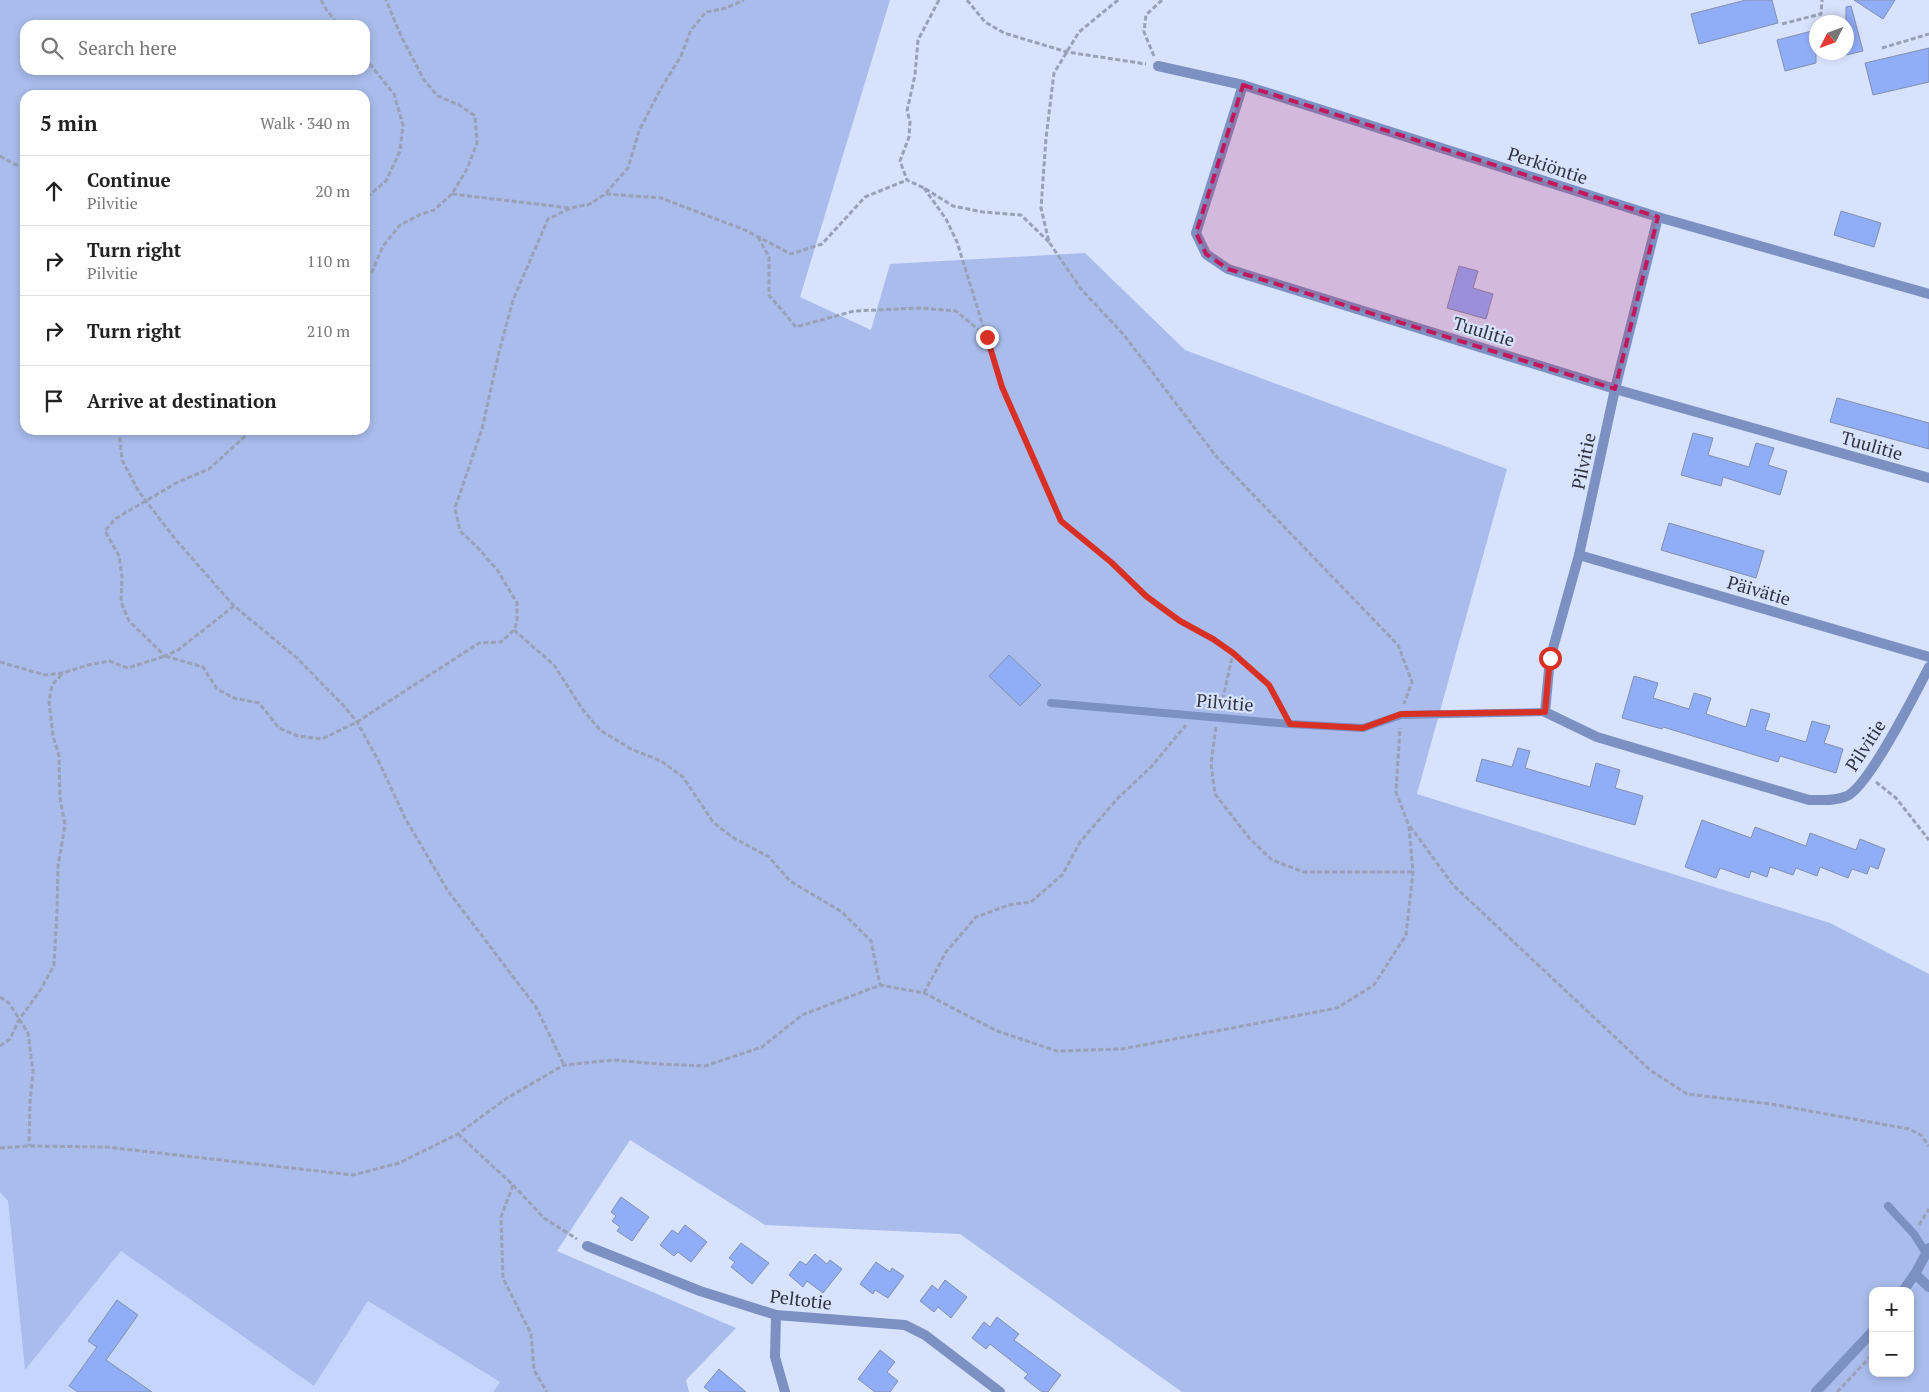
<!DOCTYPE html>
<html lang="en">
<head>
<meta charset="utf-8">
<style>
	:root { --surface:#fff; --page:#f2f2f2; --text:#222; --muted:#767676; --line:#e0e0e0 }
	body { margin:0; font-family:"PT Serif",serif; background:var(--page); color:var(--text) }
	.controls { position:absolute; right:15px; bottom:15px; display:grid; overflow:hidden; border-radius:10px; box-shadow:0 2px 8px #0003 }
	.controls button { width:45px; height:45px; display:grid; place-items:center; padding:0; border:0; border-bottom:1px solid var(--line); background:var(--surface); color:var(--text); font:25px sans-serif }
	.compass { position:absolute; left:1809px; top:15px; width:45px; height:45px; border-radius:50%; background:var(--surface); box-shadow:0 2px 8px #0003; rotate:228deg }
	.stop { position:absolute; width:15px; height:15px; margin:-11px; border:4px solid #d93025; border-radius:50%; background:#fff }
	.stop.end { background:#d93025; border-color:#fff; box-shadow:0 1px 5px #0008 }
	.list { margin:0; padding:0; list-style:none }
	h2 { display:flex; justify-content:space-between; align-items:center; height:65px; margin:0; padding:0 20px; font-size:21px }
	h2 small { font-size:16px; font-weight:400; color:var(--muted) }
	.list li { display:grid; grid-template-columns:32px 1fr auto; gap:15px; align-items:center; box-sizing:border-box; height:70px; padding:0 20px; border-top:1px solid var(--line) }
	.list b { display:block; font-size:19px; white-space:nowrap }
	.list p { margin:0; font-size:16px; white-space:nowrap; color:var(--muted) }
	.list em { font-size:16px; font-style:normal; color:var(--muted) }
	.icon { flex:none; width:28px; height:28px; fill:none; stroke:currentColor; stroke-width:2; stroke-linecap:round; stroke-linejoin:round }
	.map { position:relative; flex:none; width:1929px; height:1392px; overflow:hidden }
	.search { position:absolute; background:var(--surface); box-shadow:0 2px 8px #0003; left:20px; top:20px; width:350px; height:55px; display:flex; align-items:center; gap:12px; box-sizing:border-box; padding:0 18px; border-radius:15px; color:var(--muted); font-size:19px }
	.panel { position:absolute; background:var(--surface); box-shadow:0 2px 8px #0003; left:20px; top:90px; width:350px; height:345px; border-radius:15px }
	.map>svg:first-child { display:block }
	.built { fill:#c5d6fd }
	.green { fill:#a9bceb; fill-rule:evenodd }
	.building { fill:#90adf8; stroke:#838fad }
	.lines { fill:none; stroke-linecap:round; stroke-linejoin:round }
	.path { stroke:#98a1b6; stroke-width:3; stroke-dasharray:5 2.5; stroke-linecap:butt }
	.service { stroke:#7c90c1; stroke-width:8 }
	.minor { stroke:#7c90c1; stroke-width:10 }
	.tertiary { stroke:#7c90c1; stroke-width:10 }
	.route { stroke:#d93025; stroke-width:6 }
	.marked { fill:#c2185b; fill-opacity:0.2; stroke:#c2185b; stroke-width:4; stroke-dasharray:10 6; stroke-linejoin:round }
	.labels { text-anchor:middle; dominant-baseline:central; stroke-width:4.5; stroke-linejoin:round; paint-order:stroke }
	.street-label { font-size:18px; fill:#2e333f; stroke:#d7e2fc }
</style>
</head>
<body>
<div class="map">
<svg width="1929" height="1392" viewBox="0 0 1929 1392">
	<rect width="100%" height="100%" fill="#d7e2fc"/>
	<path class="built" d="M0,1192L8,1201L25,1370L121,1251L314,1386L368,1301L500,1382L493,1392H0Z"/>
	<path class="green" d="M0,0H890L800,297L871,330L890,264L1085,253L1185,350L1507,469L1417,794L1830,923L1929,974V1392H1182L960,1234L765,1225L630,1140L557,1251L736,1328L686,1380L689,1392H493L500,1382L368,1301L314,1386L121,1251L25,1370L8,1201L0,1192ZM25,25H365V70H25ZM25,95H365V430H25ZM1873,1291H1910V1373H1873Z"/>
	<g class="building">
		<path d="M1746,0H1772L1778,23L1699,44L1691,14Z"/>
		<path d="M1854,0H1895L1883,19Z"/>
		<path d="M1851,6L1863,51L1846,55V7Z"/>
		<path d="M1816,30V63L1785,71L1777,40Z"/>
		<path d="M1929,48V82L1873,95L1865,63Z"/>
		<path d="M1841,211L1881,223L1874,247L1834,235Z"/>
		<path d="M1459,266L1478,271L1473,288L1493,294L1486,319L1447,308Z"/>
		<path d="M1837,398L1929,423V449L1830,422Z"/>
		<path d="M1693,433L1713,438L1708,455L1749,467L1756,443L1774,448L1768,465L1787,471L1780,495L1723,477L1721,486L1681,475Z"/>
		<path d="M1669,523L1764,551L1756,578L1661,550Z"/>
		<path d="M1009,655L1041,685L1020,706L989,676Z"/>
		<path d="M1634,676L1658,683L1653,698L1689,709L1694,693L1711,698L1706,714L1746,727L1751,709L1770,714L1765,730L1806,742L1812,721L1830,726L1824,743L1843,749L1836,773L1780,756L1778,762L1663,727L1662,729L1622,718Z"/>
		<path d="M1518,748L1530,751L1525,768L1590,787L1596,763L1620,770L1615,788L1643,796L1635,825L1476,781L1482,759L1512,767Z"/>
		<path d="M1702,820L1751,838L1755,827L1806,846L1810,833L1856,850L1860,839L1885,849L1878,869L1870,866L1867,874L1852,869L1848,878L1820,867L1817,876L1796,868L1793,875L1770,867L1767,877L1751,871L1749,878L1720,868L1716,878L1685,867Z"/>
		<path d="M621,1197L649,1217L632,1241L617,1231L620,1227L612,1221L616,1216L611,1212Z"/>
		<path d="M685,1225L707,1242L691,1262L678,1252L674,1256L660,1245L672,1230L678,1234Z"/>
		<path d="M741,1243L769,1263L752,1284L731,1267L735,1262L729,1258Z"/>
		<path d="M815,1254L827,1264L830,1260L842,1269L823,1293L807,1281L803,1287L789,1275L800,1261L806,1265Z"/>
		<path d="M876,1262L890,1272L892,1268L904,1276L888,1298L875,1290L873,1294L860,1284Z"/>
		<path d="M945,1280L967,1297L951,1318L938,1307L934,1312L920,1301L932,1285L938,1290Z"/>
		<path d="M117,1300L138,1315L106,1360L152,1392H78L69,1386L97,1347L88,1341Z"/>
		<path d="M997,1317L1019,1334L1014,1340L1061,1375L1048,1392H1042L1024,1378L1028,1374L990,1344L986,1349L972,1338L984,1322L990,1327Z"/>
		<path d="M880,1350L895,1362L887,1372L898,1381L890,1392H875L858,1379Z"/>
		<path d="M719,1369L746,1392H710L704,1387Z"/>
	</g>
	<g class="lines">
		<g class="path">
			<path d="M321,0L326,9L338,25"/>
			<path d="M939,0L918,40L915,75L907,111L910,121L909,137L900,161L907,180L924,188L953,206L983,212L1021,215L1049,242"/>
			<path d="M967,0L985,22L1004,33L1067,52L1146,64"/>
			<path d="M1118,0L1079,32L1054,73L1046,138L1041,208L1049,242L1081,289L1124,335L1216,456L1398,645L1412,682L1404,704"/>
			<path d="M1782,24L1821,14L1822,0"/>
			<path d="M1882,48L1929,34"/>
			<path d="M1154,56L1144,32L1146,15L1162,0"/>
			<path d="M365,58L394,94L403,125L400,151L386,181L365,199"/>
			<path d="M0,156L14,164L25,167"/>
			<path d="M924,188L946,219L957,242L1002,387L1061,521L1112,563L1146,596L1180,621L1213,639L1233,653L1269,685L1284,712"/>
			<path d="M452,194L570,208"/>
			<path d="M606,194L661,198L745,230L791,254L822,244L865,197L907,180"/>
			<path d="M758,237L769,257V295L796,327L854,311L919,308L956,311L986,336"/>
			<path d="M365,277L372,272L383,246L400,225L419,215L434,210L452,194L467,169L477,143L475,116L459,105L438,96L424,80L401,36L386,0"/>
			<path d="M119,430L122,460L139,492L176,540L234,606L297,658L343,705L357,722L378,760L405,818L448,891L536,1007L564,1065"/>
			<path d="M234,606L178,650L165,656L129,621L121,602L122,577L119,556L105,531L115,519L137,506L178,482L209,469L252,430"/>
			<path d="M514,630L554,665L583,710L600,730L631,749L661,761L683,777L713,822L732,837L769,857L790,881L842,912L871,941L880,985"/>
			<path d="M0,662L45,675L63,673L88,665L109,661L128,668L165,656L203,667L217,689L234,698L259,703L279,728L298,736L322,739L357,722L479,643L501,642L514,630L517,622V603L498,571L477,547L460,531L455,508L482,429L499,352L513,300L548,219L571,208L590,204L605,194L628,168L639,131L660,90L681,56L691,30L706,12L726,8L744,0"/>
			<path d="M1221,707L1233,653"/>
			<path d="M1216,727L1211,764L1215,794L1250,839L1272,860L1304,872H1413"/>
			<path d="M1876,782L1896,798L1929,840"/>
			<path d="M1410,826L1453,885L1650,1070L1687,1094L1771,1104L1909,1129L1921,1135L1929,1146"/>
			<path d="M924,993L946,952L976,917L1009,905L1031,902L1063,874L1080,842L1118,798L1151,767L1186,725"/>
			<path d="M0,997L9,1003L28,1033L33,1072L30,1102L29,1146"/>
			<path d="M0,1046L10,1039L19,1020L41,989L54,965L57,912L58,866L65,825L60,798L59,756L53,736L49,701L52,685L63,673"/>
			<path d="M458,1134L513,1185L544,1218L577,1239"/>
			<path d="M0,1148L29,1146L106,1147L353,1175L399,1163L458,1134L507,1098L564,1065L614,1060L659,1064L705,1066L762,1047L802,1015L880,985L924,993L997,1031L1057,1051L1122,1049L1337,1008L1374,985L1406,935L1413,872L1409,826L1396,792L1400,728"/>
			<path d="M513,1185L501,1217L503,1278L531,1334L534,1370L547,1392"/>
			<path d="M1919,1225L1929,1209"/>
			<path d="M1837,1392L1873,1354"/>
		</g>
		<g class="service">
			<path d="M1051,703L1290,724L1363,728L1401,715L1545,712"/>
			<path d="M1888,1206L1914,1234L1926,1253"/>
		</g>
		<g class="minor">
			<path d="M1158,66L1243,85L1658,217L1929,294"/>
			<path d="M1243,85L1196,233L1206,254L1228,269L1615,389L1929,478"/>
			<path d="M1658,217L1615,389L1579,555L1550,659L1545,712L1597,737L1809,800C1821,800 1836,801 1847,796C1869,786 1916,692 1929,667"/>
			<path d="M1579,555L1929,657"/>
			<path d="M587,1246L700,1291L776,1315L905,1325L925,1335L1000,1392"/>
			<path d="M1915,1274L1929,1287"/>
			<path d="M776,1315L775,1357L785,1392"/>
		</g>
		<g class="tertiary">
			<path d="M1903,1291L1915,1274L1929,1248"/>
			<path d="M1816,1392L1873,1331"/>
		</g>
	</g>
	<g class="lines">
		<path class="route" d="M987,337L1002,387L1061,521L1112,563L1146,596L1180,621L1213,639L1233,653L1269,685L1290,724L1363,728L1401,714L1545,712L1550,658"/>
	</g>
	<path class="marked" d="M1243,85L1658,217L1615,389L1228,269L1206,254L1196,233Z"/>
	<g class="labels">
		<g class="street-label">
			<text transform="translate(1548 165) rotate(18)">Perkiöntie</text>
			<text transform="translate(1484 331) rotate(17)">Tuulitie</text>
			<text transform="translate(1872 445) rotate(16)">Tuulitie</text>
			<text transform="translate(1583 461) rotate(-78)">Pilvitie</text>
			<text transform="translate(1759 590) rotate(16)">Päivätie</text>
			<text transform="translate(1225 702) rotate(5)">Pilvitie</text>
			<text transform="translate(1865 745) rotate(-57)">Pilvitie</text>
			<text transform="translate(801 1299) rotate(7)">Peltotie</text>
		</g>
	</g>
</svg>
<div class="controls">
<button>+</button>
<button>−</button>
</div>
<svg class="compass" viewBox="-18 -18 36 36"><path d="M0-13l5 13h-10z" fill="#e53935"/><path d="M0 13l5-13h-10z" fill="#767676"/></svg>
<div class="stop" style="left:1550px;top:658px"></div>
<div class="stop end" style="left:987px;top:337px"></div>
<div class="search"><svg class="icon" aria-label="search" viewBox="0 0 24 24"><circle cx="10" cy="10" r="6"/><path d="M15 15l6 6"/></svg>Search here</div>
<section class="panel">
<h2>5 min<small>Walk · 340 m</small></h2>
<ul class="list">
<li><svg class="icon" aria-label="ahead" viewBox="0 0 24 24"><path d="M12 20V5M6 11l6-6 6 6"/></svg><div><b>Continue</b><p>Pilvitie</p></div><em>20 m</em></li>
<li><svg class="icon" aria-label="right" viewBox="0 0 24 24"><path d="M7 20v-9h11M14 6l5 5-5 5"/></svg><div><b>Turn right</b><p>Pilvitie</p></div><em>110 m</em></li>
<li><svg class="icon" aria-label="right" viewBox="0 0 24 24"><path d="M7 20v-9h11M14 6l5 5-5 5"/></svg><div><b>Turn right</b></div><em>210 m</em></li>
<li><svg class="icon" aria-label="arrive" viewBox="0 0 24 24"><path d="M6 21V4h12l-3 4 3 4H6"/></svg><div><b>Arrive at destination</b></div></li>
</ul>
</section>
</div>
</body>
</html>
